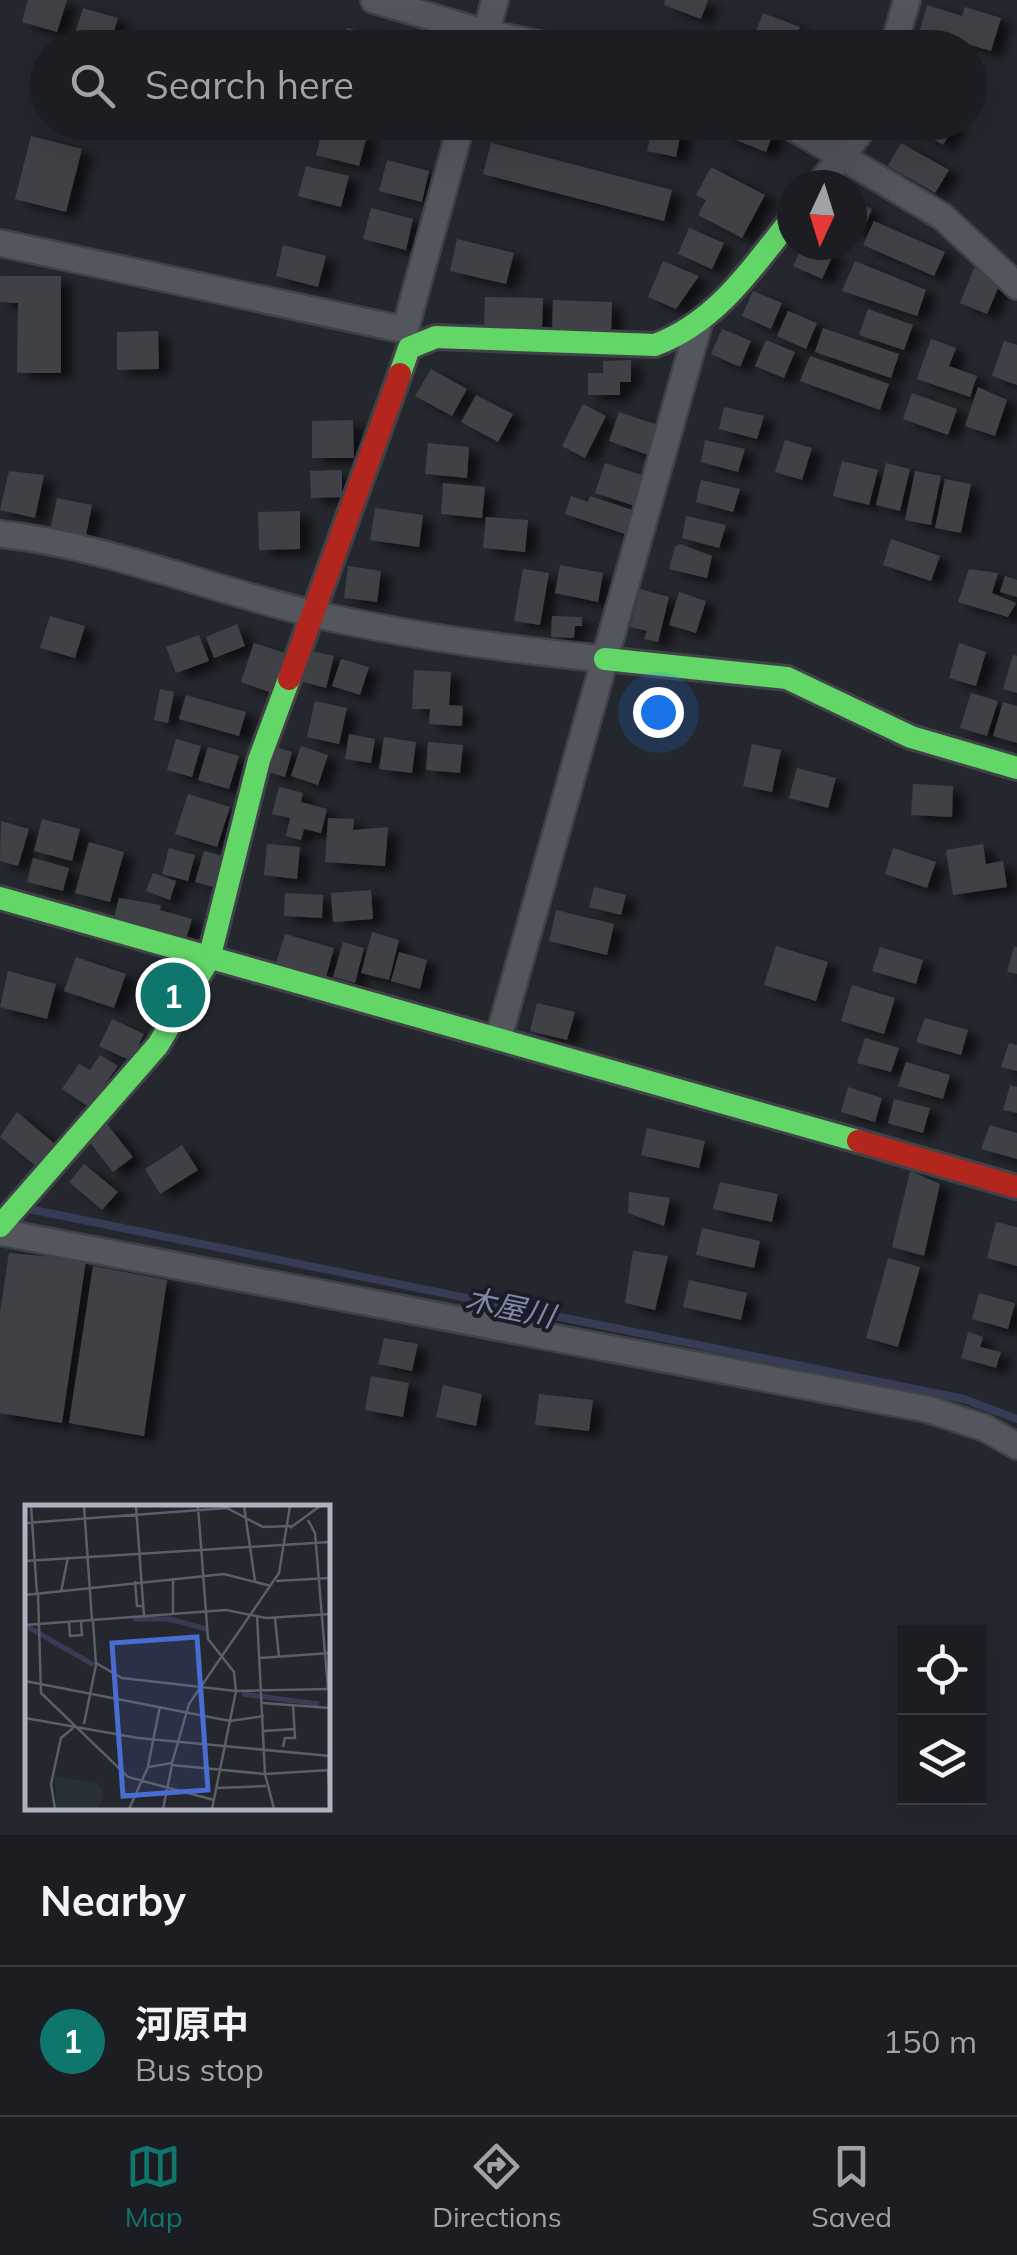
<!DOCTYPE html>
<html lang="en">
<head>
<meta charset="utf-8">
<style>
	:root { --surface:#1c1d22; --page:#25262a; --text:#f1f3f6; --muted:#a0a2a5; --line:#3a3b40; --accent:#0f766e }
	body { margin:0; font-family:Mulish,"Noto Sans JP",sans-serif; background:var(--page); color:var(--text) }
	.controls { position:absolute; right:30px; bottom:30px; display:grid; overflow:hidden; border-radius:0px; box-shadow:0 10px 40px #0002 }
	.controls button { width:90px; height:90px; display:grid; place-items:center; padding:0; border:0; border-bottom:2px solid var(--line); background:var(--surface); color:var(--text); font:50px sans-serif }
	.compass { position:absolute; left:777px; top:170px; width:90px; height:90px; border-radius:50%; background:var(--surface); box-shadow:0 10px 40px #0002; rotate:184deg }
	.you { position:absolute; left:658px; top:712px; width:35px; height:35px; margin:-25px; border:8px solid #fff; border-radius:50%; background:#1a73e8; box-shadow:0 0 0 15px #1a73e833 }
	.badge { display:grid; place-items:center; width:65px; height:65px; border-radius:50%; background:var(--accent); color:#fff; font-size:32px; font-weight:700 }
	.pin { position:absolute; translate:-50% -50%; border:5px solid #fff; box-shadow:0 2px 10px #0006 }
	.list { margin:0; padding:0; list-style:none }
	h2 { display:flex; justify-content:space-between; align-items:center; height:130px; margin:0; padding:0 40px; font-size:42px }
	h2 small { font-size:32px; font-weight:400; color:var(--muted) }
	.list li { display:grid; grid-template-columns:65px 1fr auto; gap:30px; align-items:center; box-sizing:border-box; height:150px; padding:0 40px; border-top:2px solid var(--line) }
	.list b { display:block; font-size:38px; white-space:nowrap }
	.list p { margin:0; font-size:32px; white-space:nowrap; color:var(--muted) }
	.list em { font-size:32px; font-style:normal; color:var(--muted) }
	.icon { flex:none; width:55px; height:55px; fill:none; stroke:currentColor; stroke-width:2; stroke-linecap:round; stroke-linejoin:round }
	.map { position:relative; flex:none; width:1017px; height:1835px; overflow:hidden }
	.search { position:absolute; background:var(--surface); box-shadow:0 10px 40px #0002; left:30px; right:30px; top:30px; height:110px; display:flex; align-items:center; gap:25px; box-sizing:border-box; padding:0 35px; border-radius:55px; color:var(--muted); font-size:38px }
	.sheet { height:280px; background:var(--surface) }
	nav { display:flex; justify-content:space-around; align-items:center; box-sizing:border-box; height:140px; border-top:2px solid var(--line); background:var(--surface); font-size:28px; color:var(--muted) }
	nav a { display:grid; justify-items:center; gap:5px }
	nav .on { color:var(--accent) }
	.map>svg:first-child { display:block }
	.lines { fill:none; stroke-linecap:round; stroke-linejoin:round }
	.stream { stroke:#373c56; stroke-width:8 }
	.building { fill:#3f4147; filter:url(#shadow) }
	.street-casing { stroke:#414248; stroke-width:30 }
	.fast-casing { stroke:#414248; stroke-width:28 }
	.jam-casing { stroke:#414248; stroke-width:28 }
	.street { stroke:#54565d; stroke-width:25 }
	.fast { stroke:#63d668; stroke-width:22 }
	.jam { stroke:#b3261e; stroke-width:22 }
	.labels { text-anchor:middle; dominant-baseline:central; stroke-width:8; stroke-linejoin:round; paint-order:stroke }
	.water-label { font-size:30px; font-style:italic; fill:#8288aa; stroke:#1a1c28 }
	.inset-river { fill:none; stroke:#373c56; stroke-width:5 }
	.inset-road { fill:none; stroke:#5c5e68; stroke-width:2.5 }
	.view { fill:#496cd1; fill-opacity:0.15; stroke:#496cd1; stroke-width:5 }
	.inset-edge { fill:none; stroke:#afb1c0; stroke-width:5 }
</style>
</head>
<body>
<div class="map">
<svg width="1017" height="1835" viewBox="0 0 1017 1835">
	<defs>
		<filter id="shadow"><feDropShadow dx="11" dy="6" stdDeviation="5" flood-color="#0009"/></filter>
	</defs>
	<rect width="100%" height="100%" fill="#25272e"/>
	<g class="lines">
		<path class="stream" d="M29,1209L964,1399L1017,1419"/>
	</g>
	<g class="building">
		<path d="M28,0H67L57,32L22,22Z"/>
		<path d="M665,0H708L701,19L664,5Z"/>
		<path d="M927,5L962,16L965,7L1001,18L991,51L920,30Z"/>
		<path d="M83,8L118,18L109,48L73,40Z"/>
		<path d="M763,13L800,27L792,48L751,44Z"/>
		<path d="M347,28L411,43L410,48H342Z"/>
		<path d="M668,30L720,44V48H663Z"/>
		<path d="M653,122H683L676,157L647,151Z"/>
		<path d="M728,122H767L776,126L766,152L723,135Z"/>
		<path d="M813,122H848L842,136Z"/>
		<path d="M904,122H956L943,145Z"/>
		<path d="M324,124L367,136L359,166L316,155Z"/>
		<path d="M31,136L82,149L66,212L15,199Z"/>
		<path d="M491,143L672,190L664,221L483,174Z"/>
		<path d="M901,143L949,170L935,193L888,166Z"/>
		<path d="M387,160L429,171L422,202L379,191Z"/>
		<path d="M306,166L349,176L341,207L298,196Z"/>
		<path d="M711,167L765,195L742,238L698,215L706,200L696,195Z"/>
		<path d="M852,201L872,209L861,235L852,231Z"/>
		<path d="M371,208L413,219L406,250L363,239Z"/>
		<path d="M874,221L945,252L934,276L863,245Z"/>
		<path d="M689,228L724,243L712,269L678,254Z"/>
		<path d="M457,239L514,253L506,284L450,271Z"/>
		<path d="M283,245L326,256L318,287L276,276Z"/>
		<path d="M803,245L834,253L822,279L793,266Z"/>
		<path d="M663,261L699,276L676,309L648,297Z"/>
		<path d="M855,261L926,290L917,316L842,291Z"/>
		<path d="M974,268L1002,279L987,314L960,303Z"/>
		<path d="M0,276H61V373H17L18,303L0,302Z"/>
		<path d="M753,291L782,303L771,329L742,316Z"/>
		<path d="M485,297L543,298L542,331L484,329Z"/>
		<path d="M553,300L612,302L611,334L552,332Z"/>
		<path d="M868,309L913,325L904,350L859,335Z"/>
		<path d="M788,311L817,323L806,349L777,336Z"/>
		<path d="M823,328L899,354L891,378L815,352Z"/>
		<path d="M722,329L751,341L740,367L711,354Z"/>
		<path d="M158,331L159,369L117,370V332Z"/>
		<path d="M931,339L956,348L949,366L977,376L970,397L917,379Z"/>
		<path d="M766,340L795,352L784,378L755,366Z"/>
		<path d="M1004,341L1017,345V385L992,376Z"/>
		<path d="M810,356L889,384L880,410L800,381Z"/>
		<path d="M631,360V382H620V395H588V373H603V361Z"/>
		<path d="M431,369L467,389L452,416L415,396Z"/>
		<path d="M978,387L1007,400L995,436L965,426Z"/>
		<path d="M912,393L957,409L948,435L903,419Z"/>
		<path d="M476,395L513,414L498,442L461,422Z"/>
		<path d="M583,404L606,416L585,458L562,446Z"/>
		<path d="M724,407L764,416L757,439L719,429Z"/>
		<path d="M619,412L658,425L648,455L609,441Z"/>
		<path d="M353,420L354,458H312V421Z"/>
		<path d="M705,440L745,449L738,472L701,462Z"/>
		<path d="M785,440L812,448L802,480L775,472Z"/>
		<path d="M428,443L469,447L467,478L425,474Z"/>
		<path d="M842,461L878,470L869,505L833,496Z"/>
		<path d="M605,463L645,476L635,506L595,493Z"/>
		<path d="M886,463L910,469L900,511L876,505Z"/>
		<path d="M342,470V497L311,498L310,471Z"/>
		<path d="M9,471L44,475L35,518L0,510Z"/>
		<path d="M915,471L941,476L931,525L905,520Z"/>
		<path d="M945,479L971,484L961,533L935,528Z"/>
		<path d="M701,480L740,489L733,512L696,502Z"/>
		<path d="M443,483L485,487L482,518L441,514Z"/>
		<path d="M571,496L588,502L590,496L635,511L628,535L565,514Z"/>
		<path d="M57,498L92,505L86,535L51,527Z"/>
		<path d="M375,508L423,515L419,547L370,540Z"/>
		<path d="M300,511V549L259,550L258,512Z"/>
		<path d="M686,516L726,525L719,548L682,538Z"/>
		<path d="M486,517L528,520L525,552L483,548Z"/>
		<path d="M891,539L940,556L931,581L883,565Z"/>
		<path d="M680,544L712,556L707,578L669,569L675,547Z"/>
		<path d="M560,565L603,573L598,602L555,593Z"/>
		<path d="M348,566L381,571L377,602L344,598Z"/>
		<path d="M523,569L549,573L540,625L514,621Z"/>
		<path d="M969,569L998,573L992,593L1016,603L1008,617L958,602Z"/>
		<path d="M1005,576L1017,580V597L1000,592Z"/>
		<path d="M640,589L669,597L658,642L644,639L647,631L630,627Z"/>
		<path d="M679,592L706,601L696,633L669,625Z"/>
		<path d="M50,616L85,626L75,658L40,648Z"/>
		<path d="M552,616L582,617V626H575L574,638L551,637Z"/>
		<path d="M237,624L245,646L214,658L206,637Z"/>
		<path d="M199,635L209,661L176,673L166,647Z"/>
		<path d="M254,643L285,653L272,693L241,682Z"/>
		<path d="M959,643L986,652L976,686L949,678Z"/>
		<path d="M308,650L334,656L326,688L300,681Z"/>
		<path d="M1013,655L1017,656V693L1003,689Z"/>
		<path d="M341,659L369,667L360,695L332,686Z"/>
		<path d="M414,670L451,672L449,705L463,706L462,726L429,724L430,709H412Z"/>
		<path d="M160,689L174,692L168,723L154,720Z"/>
		<path d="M971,693L998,701L987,736L960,728Z"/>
		<path d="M186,695L246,712L239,736L179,719Z"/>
		<path d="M315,701L347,708L339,744L307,737Z"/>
		<path d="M1003,702L1017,706V743L993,736Z"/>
		<path d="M349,734L375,739L371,763L345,759Z"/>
		<path d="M384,737L416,742L412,773L379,769Z"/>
		<path d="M176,739L201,746L192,777L167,770Z"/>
		<path d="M428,742L463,745L460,773L426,770Z"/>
		<path d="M752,744L781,750L772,792L743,786Z"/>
		<path d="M273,746L292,752L285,777L265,771Z"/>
		<path d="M301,746L328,755L318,785L291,776Z"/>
		<path d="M208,747L239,756L229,789L198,780Z"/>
		<path d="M797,768L836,778L828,808L789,798Z"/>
		<path d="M913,784L953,786L952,817L911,815Z"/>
		<path d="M279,787L303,793L301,802L327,809L321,833L304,829L301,840L286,836L290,818L272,814Z"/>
		<path d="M188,794L230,807L217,847L175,834Z"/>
		<path d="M328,818L354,819L353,830L388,827L385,866L325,862Z"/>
		<path d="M42,819L80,829L72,861L34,851Z"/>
		<path d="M1,821L29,829L18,866L0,861Z"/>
		<path d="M89,842L124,852L110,902L75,893Z"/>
		<path d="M267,844L300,847L297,879L264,875Z"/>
		<path d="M983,844L986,864L1003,861L1007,887L953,895L946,850Z"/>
		<path d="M169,848L195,855L188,881L162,874Z"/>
		<path d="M893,848L936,862L927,888L885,874Z"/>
		<path d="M204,851L222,856L213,887L195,882Z"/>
		<path d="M33,858L69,868L63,891L27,882Z"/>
		<path d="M153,873L176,881L170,900L146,891Z"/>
		<path d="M594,887L626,895L621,915L589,907Z"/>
		<path d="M371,890L373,919L333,922L331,893Z"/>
		<path d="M285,893L323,895L322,918L284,916Z"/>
		<path d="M119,898L161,905L160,910L192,919L186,939L114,918Z"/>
		<path d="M556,910L614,924L607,955L549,941Z"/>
		<path d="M372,932L399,940L389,980L361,973Z"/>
		<path d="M285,934L334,948L326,977L276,963Z"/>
		<path d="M343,942L364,948L355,983L333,977Z"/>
		<path d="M776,946L828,962L816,1001L764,985Z"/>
		<path d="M880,947L923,960L916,984L872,971Z"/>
		<path d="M1014,947H1017V974L1007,972Z"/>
		<path d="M399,952L427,960L420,989L391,981Z"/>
		<path d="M76,957L126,974L114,1008L64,991Z"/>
		<path d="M8,971L56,984L47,1019L0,1007Z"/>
		<path d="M852,985L895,998L884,1034L841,1021Z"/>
		<path d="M537,1003L575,1012L567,1040L530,1031Z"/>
		<path d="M925,1018L968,1030L961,1055L916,1042Z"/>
		<path d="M112,1019L144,1034L131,1061L99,1046Z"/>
		<path d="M865,1038L899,1048L891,1072L857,1063Z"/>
		<path d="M1009,1043L1017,1045V1071L1001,1067Z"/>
		<path d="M100,1055L118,1066L89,1107L62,1089L79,1064L90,1070Z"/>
		<path d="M906,1062L950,1075L943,1099L898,1086Z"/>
		<path d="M1010,1085L1017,1087V1113L1003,1110Z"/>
		<path d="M848,1087L882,1098L875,1122L841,1112Z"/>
		<path d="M894,1099L930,1108L923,1133L888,1123Z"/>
		<path d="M17,1112L55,1144L37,1167L0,1137Z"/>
		<path d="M107,1124L133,1157L113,1172L87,1139Z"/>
		<path d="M990,1125L1017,1133V1159L981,1149Z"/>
		<path d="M647,1128L705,1141L699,1168L641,1155Z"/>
		<path d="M182,1145L198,1170L160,1194L145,1169Z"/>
		<path d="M84,1164L118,1192L102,1210L69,1182Z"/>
		<path d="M910,1171L940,1184L924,1256L892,1247Z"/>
		<path d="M720,1182L778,1194L772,1222L713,1209Z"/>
		<path d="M629,1192L670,1198L664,1226L628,1213Z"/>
		<path d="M996,1222L1017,1227V1266L987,1258Z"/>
		<path d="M702,1228L760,1241L754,1268L696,1255Z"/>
		<path d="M633,1251L668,1256L655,1310L625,1303Z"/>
		<path d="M9,1253L86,1260L62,1423L0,1413V1313Z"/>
		<path d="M888,1258L920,1267L898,1347L866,1338Z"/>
		<path d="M93,1266L167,1280L144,1436L69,1423Z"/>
		<path d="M689,1280L747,1293L741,1320L683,1307Z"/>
		<path d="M979,1293L1015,1303L1008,1329L972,1319Z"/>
		<path d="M968,1332L983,1337L980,1347L1001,1352L996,1368L961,1358Z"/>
		<path d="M384,1338L418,1344L412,1371L378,1364Z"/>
		<path d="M371,1376L409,1383L403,1417L365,1410Z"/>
		<path d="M443,1385L482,1394L476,1426L436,1417Z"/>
		<path d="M539,1394L593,1400L589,1431L535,1425Z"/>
	</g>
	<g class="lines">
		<g class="street-casing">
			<g id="street">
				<path d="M374,0L486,33L557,48"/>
				<path d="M482,48L495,0"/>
				<path d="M893,48L907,0"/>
				<path d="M784,122L943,217L1017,286"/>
				<path d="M819,185L868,122"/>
				<path d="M0,243L405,330L462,122"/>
				<path d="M0,534C107,546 206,588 310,613C407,636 506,649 605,659"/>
				<path d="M499,1036L698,327"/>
				<path d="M0,1232L927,1409L985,1428L1017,1446"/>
			</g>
		</g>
		<g class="fast-casing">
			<g id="fast">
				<path d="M400,374L409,348L436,337L655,345C717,322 752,268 792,218"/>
				<path d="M605,659L787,678L911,737L1017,768"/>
				<path d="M0,898L858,1141"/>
				<path d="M0,1226L158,1045L209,959L259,760L289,679"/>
			</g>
		</g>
		<g class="jam-casing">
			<g id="jam">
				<path d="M289,679L400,374"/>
				<path d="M858,1141L1017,1187"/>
			</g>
		</g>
		<use href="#street" class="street"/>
		<use href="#fast" class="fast"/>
		<use href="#jam" class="jam"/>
	</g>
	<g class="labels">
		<g class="water-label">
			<text transform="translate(510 1307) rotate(12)">木屋川</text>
		</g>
	</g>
	<g transform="translate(25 1505)">
		<rect width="305" height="305" fill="#25272e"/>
		<path d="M30,271L73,278L79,290L72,304L31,303Z" fill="#273136"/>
		<path class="inset-river" d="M108,114H145L181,124M3,122L69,160M217,189L294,199"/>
		<path class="inset-road" d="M6,1L12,89M59,1L67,115M111,1L119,111M173,1L183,134L209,167L211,186L187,304M219,1L230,76M283,15L290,28L303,184M0,18L202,3L238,22L266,21M265,23L295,1M0,56L305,37M110,76L112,101H119M251,76L305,73M36,87L43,52M13,89L16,188L103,272L189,295M0,90L199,69L246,81M148,109V73M232,110L240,269L249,304M250,113L254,152M44,117L45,131L57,130L56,117M0,120L201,105L241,113L305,109M235,153L305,148M71,158L97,173L211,186L305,184M0,176L205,216L239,211M238,198L305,203M0,213L113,233L305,251M59,219L71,160L68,115M239,226L270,224M258,242L260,233H270L268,199M123,261L135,201M303,265L305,296M191,283L241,281M30,304L26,279L36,233L48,223M104,304L123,262L147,258L164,199L254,68L265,1M138,304L147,260L240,269L305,265"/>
		<path class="view" d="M172,132L183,285L98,291L87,138Z"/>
		<rect width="305" height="305" class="inset-edge"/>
	</g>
</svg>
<div class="controls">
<button><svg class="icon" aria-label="locate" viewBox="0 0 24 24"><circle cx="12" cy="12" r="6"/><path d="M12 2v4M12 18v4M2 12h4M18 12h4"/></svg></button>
<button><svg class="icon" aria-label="layers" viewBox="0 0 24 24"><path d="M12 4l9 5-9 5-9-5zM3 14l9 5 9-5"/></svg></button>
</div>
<svg class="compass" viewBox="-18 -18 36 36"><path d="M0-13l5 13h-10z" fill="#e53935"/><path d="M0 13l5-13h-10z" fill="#a0a2a5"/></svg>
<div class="you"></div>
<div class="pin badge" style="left:173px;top:995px">1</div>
<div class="search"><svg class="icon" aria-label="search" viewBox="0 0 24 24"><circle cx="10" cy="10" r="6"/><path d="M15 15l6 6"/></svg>Search here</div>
</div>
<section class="sheet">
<h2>Nearby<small></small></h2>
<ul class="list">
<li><span class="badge">1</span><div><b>河原中</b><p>Bus stop</p></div><em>150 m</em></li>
</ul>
</section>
<nav>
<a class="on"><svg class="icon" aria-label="map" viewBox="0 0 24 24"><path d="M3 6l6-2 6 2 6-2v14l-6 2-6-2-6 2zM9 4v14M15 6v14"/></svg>Map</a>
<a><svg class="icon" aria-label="directions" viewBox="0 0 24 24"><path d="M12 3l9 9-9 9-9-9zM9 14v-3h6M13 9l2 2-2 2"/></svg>Directions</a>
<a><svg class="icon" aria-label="saved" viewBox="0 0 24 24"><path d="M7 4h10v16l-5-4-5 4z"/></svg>Saved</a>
</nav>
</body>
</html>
